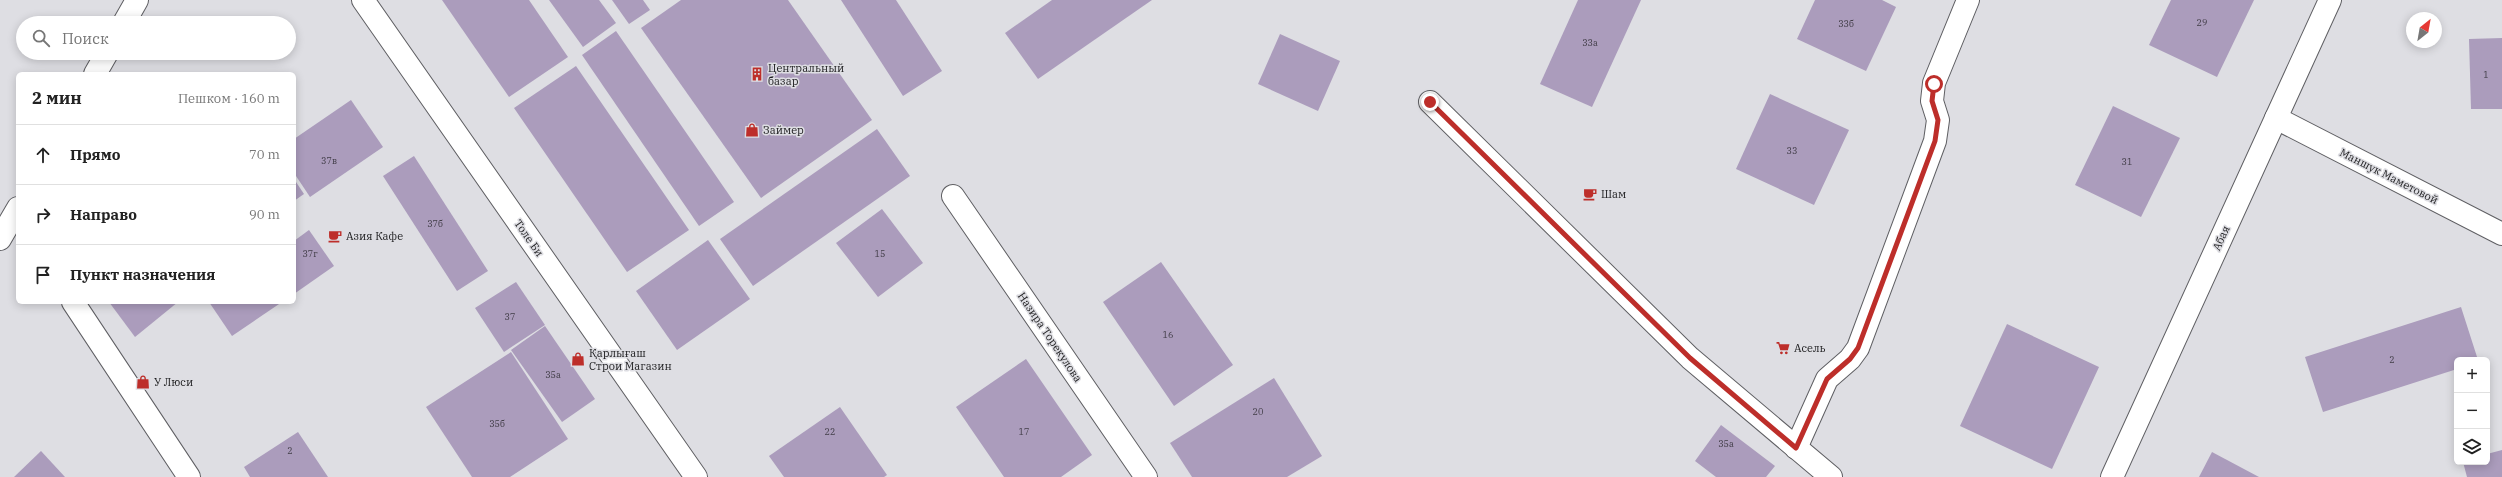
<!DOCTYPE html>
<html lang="ru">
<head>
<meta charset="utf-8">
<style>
	:root { --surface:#fff; --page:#f2f2f2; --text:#222; --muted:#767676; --line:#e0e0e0 }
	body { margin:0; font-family:"IBM Plex Serif",serif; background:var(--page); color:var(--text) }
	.controls { position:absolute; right:12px; bottom:12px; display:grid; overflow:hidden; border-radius:6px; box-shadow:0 2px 10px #0003 }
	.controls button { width:36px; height:36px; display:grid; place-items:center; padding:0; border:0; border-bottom:1px solid var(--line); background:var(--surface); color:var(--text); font:20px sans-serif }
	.compass { position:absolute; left:2406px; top:12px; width:36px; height:36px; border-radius:50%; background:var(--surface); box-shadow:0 2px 10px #0003; rotate:31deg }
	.stop { position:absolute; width:12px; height:12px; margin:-9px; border:3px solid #bd2e2a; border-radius:50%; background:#fff }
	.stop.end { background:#bd2e2a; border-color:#fff; box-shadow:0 1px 4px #0008 }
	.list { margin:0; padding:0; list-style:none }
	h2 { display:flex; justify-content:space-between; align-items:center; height:52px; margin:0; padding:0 16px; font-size:17px }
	h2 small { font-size:13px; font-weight:400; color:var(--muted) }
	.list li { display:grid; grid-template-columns:26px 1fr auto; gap:12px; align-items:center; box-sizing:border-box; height:60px; padding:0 16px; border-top:1px solid var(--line) }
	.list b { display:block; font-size:15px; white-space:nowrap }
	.list em { font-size:13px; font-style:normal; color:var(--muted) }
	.icon { flex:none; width:22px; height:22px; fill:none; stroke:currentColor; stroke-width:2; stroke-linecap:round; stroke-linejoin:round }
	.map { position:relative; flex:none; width:2502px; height:477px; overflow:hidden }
	.search { position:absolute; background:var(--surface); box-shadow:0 2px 10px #0003; left:16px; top:16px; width:280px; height:44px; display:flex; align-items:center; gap:10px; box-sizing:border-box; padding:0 14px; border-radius:22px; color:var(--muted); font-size:15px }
	.panel { position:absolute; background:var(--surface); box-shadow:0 2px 10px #0003; left:16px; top:72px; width:280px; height:232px; border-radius:6px }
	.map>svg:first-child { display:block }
	.building { fill:#ab9cbc }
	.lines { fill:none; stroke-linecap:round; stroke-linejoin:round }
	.street-casing { stroke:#5f5f63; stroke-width:24 }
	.secondary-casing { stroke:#5f5f63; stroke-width:24 }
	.street { stroke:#fff; stroke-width:22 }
	.secondary { stroke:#fff; stroke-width:22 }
	.route { stroke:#bd2e2a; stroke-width:5 }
	.labels { text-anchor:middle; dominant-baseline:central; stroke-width:3; stroke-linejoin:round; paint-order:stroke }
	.number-label { font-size:9px; fill:#403c46 }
	.poi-label { font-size:11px; fill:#1c1c1e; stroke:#dedee3; text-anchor:start }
	.street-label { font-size:11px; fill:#1c1c1e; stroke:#dedee3 }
</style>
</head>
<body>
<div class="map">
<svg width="2502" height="477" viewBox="0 0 2502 477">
	<rect width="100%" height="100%" fill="#dedee3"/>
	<g class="building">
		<path d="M442,0H529L568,57L509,97Z"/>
		<path d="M549,0H599L616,23L583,47Z"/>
		<path d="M612,0H643L650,10L629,24Z"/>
		<path d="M681,0H788L872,120L761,198L641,28Z"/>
		<path d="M841,0H896L942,71L903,96Z"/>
		<path d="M1052,0H1152L1038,79L1005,33Z"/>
		<path d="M1578,0H1641L1592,107L1540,84Z"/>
		<path d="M1815,0H1882L1896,7L1866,71L1797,39Z"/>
		<path d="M2171,0H2254L2217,77L2149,45Z"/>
		<path d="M616,31L734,202L699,226L582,55Z"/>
		<path d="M1280,34L1340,61L1318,111L1258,84Z"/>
		<path d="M2502,38V109H2471L2469,39Z"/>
		<path d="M576,66L689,230L627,272L514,108Z"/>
		<path d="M1770,94L1849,130L1814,205L1736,169Z"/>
		<path d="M351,100L383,147L310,197L294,173V139Z"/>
		<path d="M2113,106L2180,138L2141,217L2075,185Z"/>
		<path d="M877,129L910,176L753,286L720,239Z"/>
		<path d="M414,156L488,271L457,291L383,176Z"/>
		<path d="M294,179L304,194L294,201Z"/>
		<path d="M882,209L923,263L878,297L836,243Z"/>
		<path d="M309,230L334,266L294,294V241Z"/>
		<path d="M708,240L750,299L677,350L636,291Z"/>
		<path d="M1161,262L1233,365L1174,406L1103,302Z"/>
		<path d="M516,282L545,325L504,352L475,308Z"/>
		<path d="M109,302H178L135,337Z"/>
		<path d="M209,302H282L232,336Z"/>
		<path d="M2461,307L2478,360H2457V369L2323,412L2305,357Z"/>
		<path d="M2007,324L2099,367L2052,469L1960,426Z"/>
		<path d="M545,326L595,399L562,422L511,350Z"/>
		<path d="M511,352L568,439L510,477H472L426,407Z"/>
		<path d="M1026,359L1092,455L1061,477H1004L956,407Z"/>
		<path d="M1274,378L1322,456L1287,477H1192L1170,443Z"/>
		<path d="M840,407L887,475L884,477H784L769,456Z"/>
		<path d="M1721,425L1775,466L1766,477H1716L1695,461Z"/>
		<path d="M298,432L328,477H250L244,467Z"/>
		<path d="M2502,450V477H2467L2463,462H2487V454Z"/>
		<path d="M41,451L65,477H14Z"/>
		<path d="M2212,452L2259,477H2199Z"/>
	</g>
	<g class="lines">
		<g class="street-casing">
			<g id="street">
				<path d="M363,0L696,477"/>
				<path d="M1430,102L1690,358L1831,477"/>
				<path d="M2276,118L2502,234"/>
				<path d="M953,196L1146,477"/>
				<path d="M73,302L189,477"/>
				<path d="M1796,448L1827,379L1850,359L1858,348L1935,141L1938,120L1932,101L1934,83L1968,0"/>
				<path d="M2112,477L2330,0"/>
			</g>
		</g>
		<g class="secondary-casing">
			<g id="secondary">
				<path d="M124,23L137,0"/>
				<path d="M95,74L107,53"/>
				<path d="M0,239L18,208"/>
			</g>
		</g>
		<use href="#street" class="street"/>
		<use href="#secondary" class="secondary"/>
	</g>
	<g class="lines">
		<path class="route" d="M1430,102L1690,358L1796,448L1827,379L1850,359L1858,348L1935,141L1938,120L1932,101L1934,84"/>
	</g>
	<defs>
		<g id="building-bare" transform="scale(1.08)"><path d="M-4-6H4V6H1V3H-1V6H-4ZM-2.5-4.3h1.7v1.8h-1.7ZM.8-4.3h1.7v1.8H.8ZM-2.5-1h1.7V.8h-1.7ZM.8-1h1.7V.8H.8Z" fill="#bd2e2a" stroke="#dedee3" stroke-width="2.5" paint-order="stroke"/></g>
		<g id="shop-bare" transform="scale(1.08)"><path d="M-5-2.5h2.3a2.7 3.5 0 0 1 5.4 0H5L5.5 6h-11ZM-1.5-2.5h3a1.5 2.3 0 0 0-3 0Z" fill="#bd2e2a" stroke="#dedee3" stroke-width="2.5" paint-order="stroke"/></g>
		<g id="cafe-bare" transform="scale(1.08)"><path d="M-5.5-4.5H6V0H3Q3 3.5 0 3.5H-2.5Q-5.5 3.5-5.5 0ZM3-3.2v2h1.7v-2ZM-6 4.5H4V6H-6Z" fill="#bd2e2a" stroke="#dedee3" stroke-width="2.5" paint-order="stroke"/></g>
		<g id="supermarket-bare" transform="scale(1.08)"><path d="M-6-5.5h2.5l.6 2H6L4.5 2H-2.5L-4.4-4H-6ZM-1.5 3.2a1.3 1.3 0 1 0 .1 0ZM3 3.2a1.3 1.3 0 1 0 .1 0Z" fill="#bd2e2a" stroke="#dedee3" stroke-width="2.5" paint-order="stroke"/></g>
	</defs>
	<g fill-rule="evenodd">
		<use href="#building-bare" x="757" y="74"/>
		<use href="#shop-bare" x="752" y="130"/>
		<use href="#cafe-bare" x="1590" y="194"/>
		<use href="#cafe-bare" x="335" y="236"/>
		<use href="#supermarket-bare" x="1783" y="348"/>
		<use href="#shop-bare" x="578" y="359"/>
		<use href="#shop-bare" x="143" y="382"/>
	</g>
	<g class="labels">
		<g class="number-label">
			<text x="2202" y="22">29</text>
			<text x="1846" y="23">33б</text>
			<text x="1590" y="42">33а</text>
			<text x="2486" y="74">1</text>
			<text x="1792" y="150">33</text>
			<text x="329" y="160">37в</text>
			<text x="2127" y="161">31</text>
			<text x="435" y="223">37б</text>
			<text x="310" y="253">37г</text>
			<text x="880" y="253">15</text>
			<text x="510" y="316">37</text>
			<text x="1168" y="334">16</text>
			<text x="2392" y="359">2</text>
			<text x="553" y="374">35а</text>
			<text x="1258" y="411">20</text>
			<text x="497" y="423">35б</text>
			<text x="830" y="431">22</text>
			<text x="1024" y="431">17</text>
			<text x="1726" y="443">35а</text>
			<text x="290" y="450">2</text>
		</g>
		<g class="poi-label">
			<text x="768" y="68">Центральный<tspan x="768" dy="13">базар</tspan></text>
			<text x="763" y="130">Займер</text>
			<text x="1601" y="194">Шам</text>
			<text x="346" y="236">Азия Кафе</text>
			<text x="1794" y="348">Асель</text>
			<text x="589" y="353">Қарлығаш<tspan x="589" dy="13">Строи Магазин</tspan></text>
			<text x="154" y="382">У Люси</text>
		</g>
		<g class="street-label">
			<text transform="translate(2389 176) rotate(27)">Маншук Маметовой</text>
			<text transform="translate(529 238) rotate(55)">Толе Би</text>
			<text transform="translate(2221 238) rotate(-65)">Абая</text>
			<text transform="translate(1050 337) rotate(56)">Назира Торекулова</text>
		</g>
	</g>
</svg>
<div class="controls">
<button>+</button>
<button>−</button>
<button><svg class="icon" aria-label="layers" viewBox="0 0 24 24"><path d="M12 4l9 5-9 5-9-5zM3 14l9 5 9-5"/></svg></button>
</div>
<svg class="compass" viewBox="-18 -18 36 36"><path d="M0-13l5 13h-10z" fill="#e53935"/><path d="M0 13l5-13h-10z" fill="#767676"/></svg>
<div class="stop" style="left:1934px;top:84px"></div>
<div class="stop end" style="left:1430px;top:102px"></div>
<div class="search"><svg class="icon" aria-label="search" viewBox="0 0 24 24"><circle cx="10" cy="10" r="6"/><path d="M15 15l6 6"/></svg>Поиск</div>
<section class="panel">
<h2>2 мин<small>Пешком · 160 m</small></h2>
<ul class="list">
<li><svg class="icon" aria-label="ahead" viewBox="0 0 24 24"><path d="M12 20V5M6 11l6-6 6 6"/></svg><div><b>Прямо</b></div><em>70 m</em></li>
<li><svg class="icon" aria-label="right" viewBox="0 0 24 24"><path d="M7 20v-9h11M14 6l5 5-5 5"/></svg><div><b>Направо</b></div><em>90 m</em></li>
<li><svg class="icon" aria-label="arrive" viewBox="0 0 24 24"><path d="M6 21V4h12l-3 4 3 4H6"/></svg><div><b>Пункт назначения</b></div></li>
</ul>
</section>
</div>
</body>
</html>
